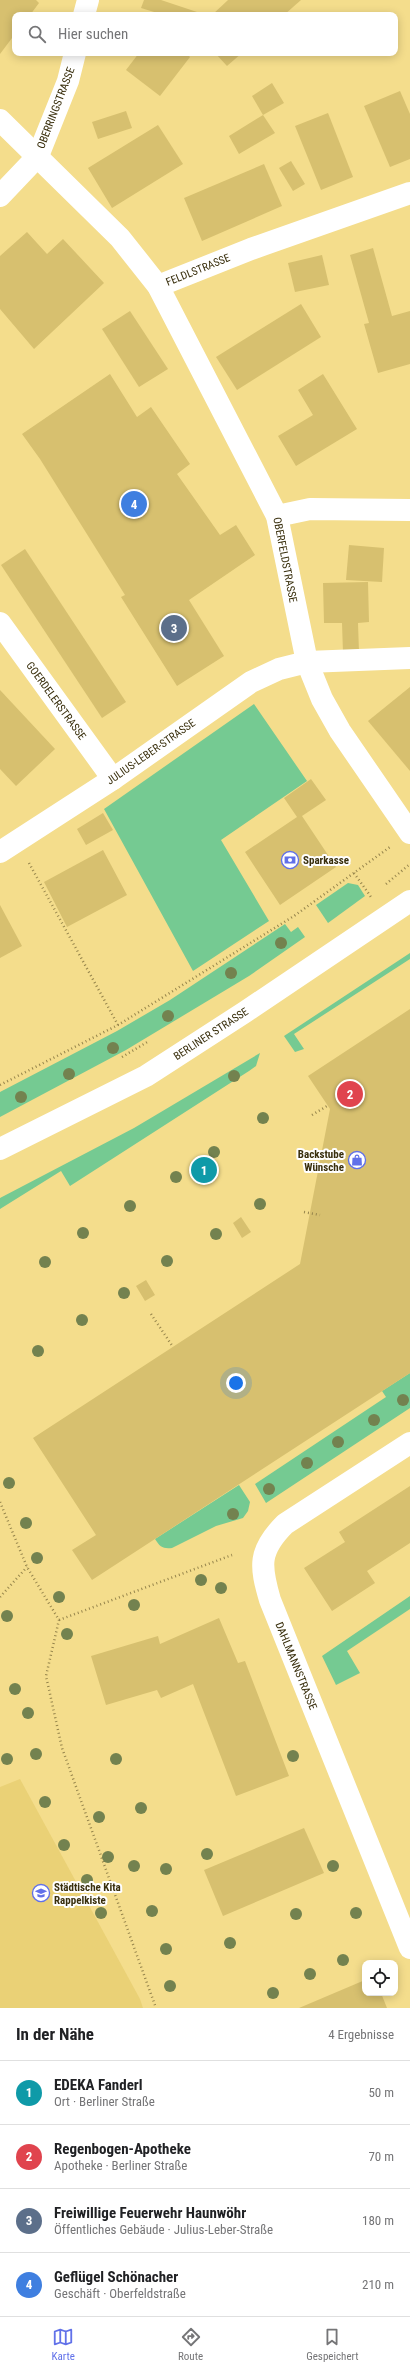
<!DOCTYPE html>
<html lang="de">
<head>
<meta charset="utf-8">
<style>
	:root { --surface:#fff; --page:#f2f2f2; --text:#202124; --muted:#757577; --line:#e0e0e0; --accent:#6171e9 }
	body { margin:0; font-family:"Roboto Condensed",sans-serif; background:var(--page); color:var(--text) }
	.controls { position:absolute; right:12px; bottom:12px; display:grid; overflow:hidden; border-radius:8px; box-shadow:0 2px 10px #0003 }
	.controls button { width:36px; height:36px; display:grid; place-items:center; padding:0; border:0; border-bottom:1px solid var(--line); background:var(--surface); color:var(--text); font:20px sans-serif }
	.you { position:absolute; left:236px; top:1383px; width:14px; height:14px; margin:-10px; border:3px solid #fff; border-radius:50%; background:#1a73e8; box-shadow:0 0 0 6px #1a73e833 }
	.badge { display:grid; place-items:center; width:26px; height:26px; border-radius:50%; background:var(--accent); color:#fff; font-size:13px; font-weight:700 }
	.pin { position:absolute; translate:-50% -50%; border:2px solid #fff; box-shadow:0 1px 4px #0006 }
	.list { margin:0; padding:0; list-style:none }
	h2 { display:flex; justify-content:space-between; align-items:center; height:52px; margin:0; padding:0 16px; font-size:17px }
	h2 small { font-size:13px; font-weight:400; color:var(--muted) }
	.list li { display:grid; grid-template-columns:26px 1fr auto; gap:12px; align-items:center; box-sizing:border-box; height:64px; padding:0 16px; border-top:1px solid var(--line) }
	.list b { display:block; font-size:15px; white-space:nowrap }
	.list p { margin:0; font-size:13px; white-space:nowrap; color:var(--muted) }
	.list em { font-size:13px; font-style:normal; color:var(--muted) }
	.icon { flex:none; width:22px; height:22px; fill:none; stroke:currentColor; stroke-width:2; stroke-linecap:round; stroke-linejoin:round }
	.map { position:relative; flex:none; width:410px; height:2008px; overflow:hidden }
	.search { position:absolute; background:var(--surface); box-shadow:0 2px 10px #0003; left:12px; right:12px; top:12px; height:44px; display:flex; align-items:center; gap:10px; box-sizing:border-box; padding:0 14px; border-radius:8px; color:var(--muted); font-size:15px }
	.sheet { height:308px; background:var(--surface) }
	nav { display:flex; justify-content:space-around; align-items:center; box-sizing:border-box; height:56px; border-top:1px solid var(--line); background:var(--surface); font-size:11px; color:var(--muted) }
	nav a { display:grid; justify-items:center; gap:2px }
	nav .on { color:var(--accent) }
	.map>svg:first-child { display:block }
	.built { fill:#ead176 }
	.green { fill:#75ca92 }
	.building { fill:#d7c06f }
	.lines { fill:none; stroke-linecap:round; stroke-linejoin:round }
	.path { stroke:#96854c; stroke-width:2.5; stroke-dasharray:1 3; stroke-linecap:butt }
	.minor { stroke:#fff; stroke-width:22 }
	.tree { fill:#73824f }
	.labels { text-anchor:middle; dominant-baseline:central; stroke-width:4; stroke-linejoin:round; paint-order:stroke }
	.street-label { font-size:11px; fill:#392f0d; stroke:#fff }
	.poi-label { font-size:11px; font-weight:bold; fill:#392f0d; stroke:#fff; text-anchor:start }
</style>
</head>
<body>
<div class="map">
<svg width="410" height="2008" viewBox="0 0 410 2008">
	<rect width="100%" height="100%" fill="#f4dd8c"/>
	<path class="built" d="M20,1779L140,1999L143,2008H0V1787Z"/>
	<g class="green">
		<path d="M254,704L307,781L221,840L269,921L193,971L104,809Z"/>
		<path d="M348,883L358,885L365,896L328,923L316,905Z"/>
		<path d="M285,924L291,932L298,927L305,937L249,976L126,1050L0,1117V1092L117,1031L170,1000Z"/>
		<path d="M410,953V959L294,1034L304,1049L295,1052L284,1036Z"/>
		<path d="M260,1053L256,1066L249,1071L70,1186L61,1171L0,1209V1198L134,1128Z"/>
		<path d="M410,1373V1408L266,1503L255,1484L386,1397L382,1391Z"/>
		<path d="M239,1485L250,1502L248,1511L243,1518L216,1526L172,1548C163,1549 160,1547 155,1539Z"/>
		<path d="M410,1596V1609L347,1651L360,1673L336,1685L322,1656Z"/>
	</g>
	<g class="building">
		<path d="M0,0H36L39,3L30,15H15V34L0,54Z"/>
		<path d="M144,0H161L206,15H164L141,8Z"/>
		<path d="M228,0H301L284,15H212Z"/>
		<path d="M139,53H186L190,57L160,96L126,70Z"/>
		<path d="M215,53H242L227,66Z"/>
		<path d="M272,83L284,103L263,115L252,96Z"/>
		<path d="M400,91L410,114V159L390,167L364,106Z"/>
		<path d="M126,111L132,128L98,139L92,122Z"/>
		<path d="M328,113L353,177L321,190L295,126Z"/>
		<path d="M263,115L275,133L239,154L229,136Z"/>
		<path d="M158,125L183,164L112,208L88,168Z"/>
		<path d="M291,161L305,184L293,191L279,168Z"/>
		<path d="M264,164L282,206L202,241L184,198Z"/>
		<path d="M27,232L47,254L63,239L104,283L34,349L0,309V256Z"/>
		<path d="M373,248L392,316L410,311V364L378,373L364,324L369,323L350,255Z"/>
		<path d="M322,255L329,285L295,292L288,263Z"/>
		<path d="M301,304L321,337L237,390L216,357Z"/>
		<path d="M130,311L168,369L139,387L102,329Z"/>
		<path d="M110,374L137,417L151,407L190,464L177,474L220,535L236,525L255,555L189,600L224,656L177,686L121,597L125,595L40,459L22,434Z"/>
		<path d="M323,374L357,429L296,466L278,436L313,415L298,390Z"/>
		<path d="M349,545L384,548L382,582L346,580Z"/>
		<path d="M25,549L126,702L102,718L1,565Z"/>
		<path d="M368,582L369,622L358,623L359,652L343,653L342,623H324L323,583Z"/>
		<path d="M410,687V771L368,721Z"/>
		<path d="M0,690L55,749L16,786L0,769Z"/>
		<path d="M311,779L326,800L302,816L336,867L280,905L245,852L297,817L284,798Z"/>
		<path d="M103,813L113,830L86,845L77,829Z"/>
		<path d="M103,850L127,895L67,927L44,882Z"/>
		<path d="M0,905L22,946L0,958Z"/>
		<path d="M410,1009V1373L92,1580L72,1550L96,1535L33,1438L300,1264L330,1109L308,1076Z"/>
		<path d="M204,1158L214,1174L205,1181L194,1165Z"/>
		<path d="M241,1217L251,1232L242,1238L233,1223Z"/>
		<path d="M146,1280L155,1295L145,1301L136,1286Z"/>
		<path d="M410,1486V1543L367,1571L375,1583L332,1611L304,1568L345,1542L339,1532Z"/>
		<path d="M219,1618L238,1663L245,1661L289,1776L236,1796L193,1684L161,1698L157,1690L106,1705L91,1656L158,1636L160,1644Z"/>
		<path d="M304,1828L324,1873L223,1916L204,1870Z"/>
		<path d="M365,1980V1993H381L387,2008H299Z"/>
	</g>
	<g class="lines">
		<g class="path">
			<path d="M29,863L118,1025"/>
			<path d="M354,873L371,897"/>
			<path d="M386,884L410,864"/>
			<path d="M122,1057L149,1041"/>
			<path d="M0,1085L118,1025L294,916L390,847"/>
			<path d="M312,1115L327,1106"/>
			<path d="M304,1212L320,1215"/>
			<path d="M151,1314L173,1347"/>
			<path d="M0,1502L27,1567L59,1620L46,1676L62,1748L156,2008"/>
			<path d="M0,1597L27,1567"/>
			<path d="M59,1620L232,1555"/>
		</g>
		<g class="minor">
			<path d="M84,15L88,0"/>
			<path d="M0,120L120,238L158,286L277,516L307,662L322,699L340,731L410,833"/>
			<path d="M0,196L38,156L68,81L75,53"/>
			<path d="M158,286L251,249L410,193"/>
			<path d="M277,516L310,509L410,510"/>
			<path d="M0,623L113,779"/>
			<path d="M0,852L113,779L251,682L279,669L307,662L410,658"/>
			<path d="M0,1149L146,1076L245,1012L410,901"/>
			<path d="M410,1443L285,1524C258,1551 260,1566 270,1600L410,1948"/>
		</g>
	</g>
	<g class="tree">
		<circle cx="281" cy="943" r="6"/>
		<circle cx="231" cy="973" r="6"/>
		<circle cx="168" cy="1016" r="6"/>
		<circle cx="113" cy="1048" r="6"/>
		<circle cx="69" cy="1074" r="6"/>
		<circle cx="234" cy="1076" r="6"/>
		<circle cx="21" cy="1097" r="6"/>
		<circle cx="263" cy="1118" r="6"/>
		<circle cx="214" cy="1152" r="6"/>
		<circle cx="176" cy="1177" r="6"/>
		<circle cx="260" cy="1204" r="6"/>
		<circle cx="130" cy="1206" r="6"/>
		<circle cx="83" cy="1233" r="6"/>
		<circle cx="216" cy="1234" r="6"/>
		<circle cx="167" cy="1261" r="6"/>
		<circle cx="45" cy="1262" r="6"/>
		<circle cx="124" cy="1293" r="6"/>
		<circle cx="82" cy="1320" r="6"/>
		<circle cx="38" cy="1351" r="6"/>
		<circle cx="403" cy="1400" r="6"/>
		<circle cx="374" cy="1420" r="6"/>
		<circle cx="338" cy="1442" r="6"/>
		<circle cx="307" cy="1463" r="6"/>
		<circle cx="9" cy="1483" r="6"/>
		<circle cx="269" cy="1489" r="6"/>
		<circle cx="233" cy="1514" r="6"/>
		<circle cx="26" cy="1523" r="6"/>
		<circle cx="37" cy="1558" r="6"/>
		<circle cx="201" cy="1580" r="6"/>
		<circle cx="221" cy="1588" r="6"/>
		<circle cx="59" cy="1597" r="6"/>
		<circle cx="134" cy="1605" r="6"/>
		<circle cx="7" cy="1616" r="6"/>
		<circle cx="67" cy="1634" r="6"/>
		<circle cx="15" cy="1689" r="6"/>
		<circle cx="28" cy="1713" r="6"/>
		<circle cx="36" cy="1754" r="6"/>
		<circle cx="293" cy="1756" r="6"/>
		<circle cx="7" cy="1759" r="6"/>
		<circle cx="116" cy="1759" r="6"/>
		<circle cx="45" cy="1802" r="6"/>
		<circle cx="141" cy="1808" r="6"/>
		<circle cx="99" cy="1817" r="6"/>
		<circle cx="64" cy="1845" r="6"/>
		<circle cx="207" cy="1854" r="6"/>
		<circle cx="108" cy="1857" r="6"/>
		<circle cx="134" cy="1866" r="6"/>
		<circle cx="333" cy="1866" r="6"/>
		<circle cx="166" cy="1869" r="6"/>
		<circle cx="87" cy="1880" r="6"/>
		<circle cx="152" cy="1911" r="6"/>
		<circle cx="101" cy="1913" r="6"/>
		<circle cx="356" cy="1913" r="6"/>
		<circle cx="296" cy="1914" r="6"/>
		<circle cx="230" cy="1943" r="6"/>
		<circle cx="166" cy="1949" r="6"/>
		<circle cx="343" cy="1960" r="6"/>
		<circle cx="310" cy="1974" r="6"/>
		<circle cx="170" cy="1986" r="6"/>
		<circle cx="273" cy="1993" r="6"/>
	</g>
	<defs>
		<g id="bank-ring" transform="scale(0.9)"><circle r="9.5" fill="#fff" stroke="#6171e9" stroke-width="1.5"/><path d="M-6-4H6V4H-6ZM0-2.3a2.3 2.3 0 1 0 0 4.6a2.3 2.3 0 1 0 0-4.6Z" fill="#6171e9"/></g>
		<g id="shop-ring" transform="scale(0.9)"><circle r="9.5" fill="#fff" stroke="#6171e9" stroke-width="1.5"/><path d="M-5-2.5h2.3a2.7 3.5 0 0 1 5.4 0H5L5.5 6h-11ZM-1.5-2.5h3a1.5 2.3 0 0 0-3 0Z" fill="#6171e9"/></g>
		<g id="school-ring" transform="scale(0.9)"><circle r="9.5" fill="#fff" stroke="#6171e9" stroke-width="1.5"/><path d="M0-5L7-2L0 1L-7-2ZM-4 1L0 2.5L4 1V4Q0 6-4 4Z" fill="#6171e9"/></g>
	</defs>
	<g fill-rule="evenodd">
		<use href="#bank-ring" x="290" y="860"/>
		<use href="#shop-ring" x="357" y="1160"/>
		<use href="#school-ring" x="41" y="1893"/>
	</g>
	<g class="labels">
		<g class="street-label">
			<text transform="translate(56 108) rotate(-69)">OBERRINGSTRASSE</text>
			<text transform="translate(198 270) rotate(-22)">FELDLSTRASSE</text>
			<text transform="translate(285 560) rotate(79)">OBERFELDSTRASSE</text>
			<text transform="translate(56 701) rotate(54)">GOERDELERSTRASSE</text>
			<text transform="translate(151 752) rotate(-35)">JULIUS-LEBER-STRASSE</text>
			<text transform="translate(211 1034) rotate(-33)">BERLINER STRASSE</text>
			<text transform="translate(296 1666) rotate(68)">DAHLMANNSTRASSE</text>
		</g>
		<g class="poi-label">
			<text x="303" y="860">Sparkasse</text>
			<text x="344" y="1154" text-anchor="end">Backstube<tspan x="344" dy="13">Wünsche</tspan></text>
			<text x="54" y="1887">Städtische Kita<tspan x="54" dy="13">Rappelkiste</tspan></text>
		</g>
	</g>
</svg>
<div class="controls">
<button><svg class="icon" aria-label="locate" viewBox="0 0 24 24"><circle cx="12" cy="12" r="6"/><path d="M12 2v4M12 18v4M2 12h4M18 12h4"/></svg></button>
</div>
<div class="you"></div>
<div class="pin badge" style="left:204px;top:1170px;background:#0f9aa8">1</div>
<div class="pin badge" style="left:350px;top:1094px;background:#e0444e">2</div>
<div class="pin badge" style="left:174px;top:628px;background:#5c6f8a">3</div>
<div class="pin badge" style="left:134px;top:504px;background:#3f7fe0">4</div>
<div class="search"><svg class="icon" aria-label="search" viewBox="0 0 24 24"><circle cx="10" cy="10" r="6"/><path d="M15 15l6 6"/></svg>Hier suchen</div>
</div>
<section class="sheet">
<h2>In der Nähe<small>4 Ergebnisse</small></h2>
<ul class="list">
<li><span class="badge" style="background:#0f9aa8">1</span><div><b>EDEKA Fanderl</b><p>Ort · Berliner Straße</p></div><em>50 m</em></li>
<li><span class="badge" style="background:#e0444e">2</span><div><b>Regenbogen-Apotheke</b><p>Apotheke · Berliner Straße</p></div><em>70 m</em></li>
<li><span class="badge" style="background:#5c6f8a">3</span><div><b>Freiwillige Feuerwehr Haunwöhr</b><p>Öffentliches Gebäude · Julius-Leber-Straße</p></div><em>180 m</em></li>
<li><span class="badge" style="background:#3f7fe0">4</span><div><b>Geflügel Schönacher</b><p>Geschäft · Oberfeldstraße</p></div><em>210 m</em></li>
</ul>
</section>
<nav>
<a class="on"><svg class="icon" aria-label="map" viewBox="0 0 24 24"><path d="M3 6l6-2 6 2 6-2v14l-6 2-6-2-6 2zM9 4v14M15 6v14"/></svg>Karte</a>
<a><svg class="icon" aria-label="directions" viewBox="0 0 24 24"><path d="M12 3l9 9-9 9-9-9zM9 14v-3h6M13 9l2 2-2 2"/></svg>Route</a>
<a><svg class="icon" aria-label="saved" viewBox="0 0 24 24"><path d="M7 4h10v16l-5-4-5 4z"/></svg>Gespeichert</a>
</nav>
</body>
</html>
